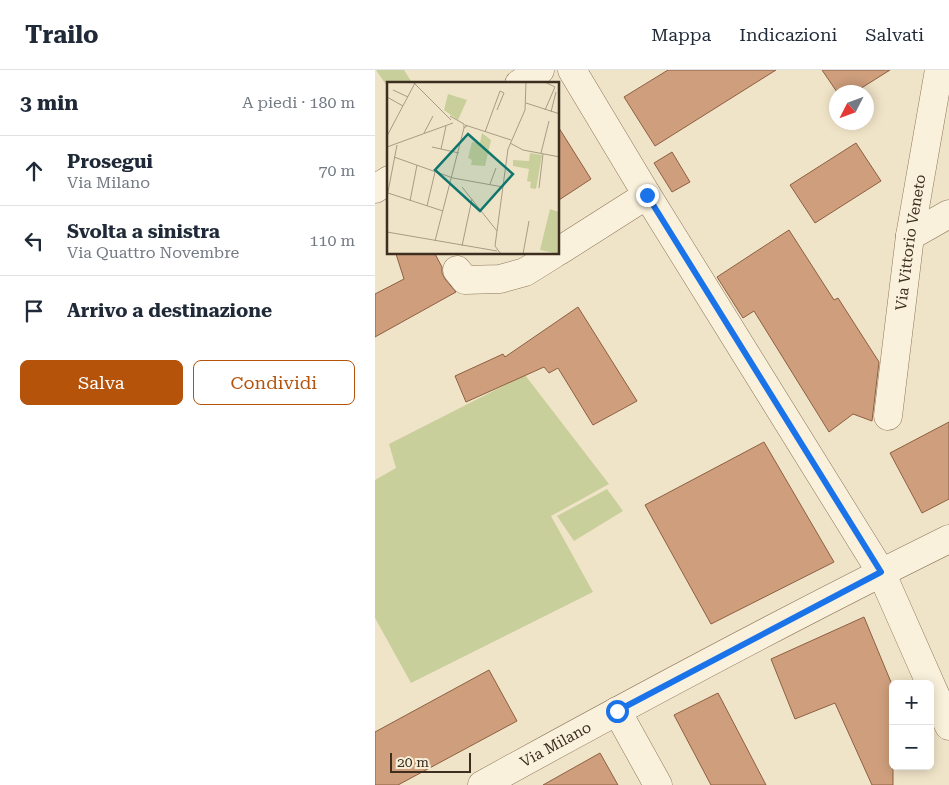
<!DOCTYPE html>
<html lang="it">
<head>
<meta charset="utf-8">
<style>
	:root { --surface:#fff; --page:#f6f6f7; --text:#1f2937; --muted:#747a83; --line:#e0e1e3; --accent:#b45309 }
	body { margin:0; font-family:"Roboto Serif",serif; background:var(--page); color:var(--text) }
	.controls { position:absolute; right:15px; bottom:15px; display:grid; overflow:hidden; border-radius:8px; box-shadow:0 2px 12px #0003 }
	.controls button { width:45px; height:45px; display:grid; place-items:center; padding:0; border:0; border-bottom:1px solid var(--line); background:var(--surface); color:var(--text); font:25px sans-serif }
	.compass { position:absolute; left:454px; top:15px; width:45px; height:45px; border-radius:50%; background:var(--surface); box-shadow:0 2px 12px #0003; rotate:228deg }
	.scale { position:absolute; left:15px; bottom:12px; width:81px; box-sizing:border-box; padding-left:5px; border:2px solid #3d2e20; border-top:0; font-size:14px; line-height:18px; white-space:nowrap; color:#3d2e20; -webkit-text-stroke:4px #f7eed8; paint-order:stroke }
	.stop { position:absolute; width:15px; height:15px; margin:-11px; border:4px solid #1a73e8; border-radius:50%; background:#fff }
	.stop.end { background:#1a73e8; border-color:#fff; box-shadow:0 1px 5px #0008 }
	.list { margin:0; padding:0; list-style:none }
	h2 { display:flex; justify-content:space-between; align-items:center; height:65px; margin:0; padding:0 20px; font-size:21px }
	h2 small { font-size:16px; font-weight:400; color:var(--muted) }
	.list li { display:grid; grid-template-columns:32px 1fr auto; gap:15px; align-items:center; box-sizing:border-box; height:70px; padding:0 20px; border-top:1px solid var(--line) }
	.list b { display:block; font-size:19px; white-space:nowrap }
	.list p { margin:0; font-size:16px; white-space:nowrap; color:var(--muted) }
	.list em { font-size:16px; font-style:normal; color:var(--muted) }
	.actions { display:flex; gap:10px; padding:15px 20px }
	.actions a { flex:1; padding:11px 0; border:1px solid var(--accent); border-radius:8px; text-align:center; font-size:18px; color:var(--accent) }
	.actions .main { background:var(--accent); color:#fff }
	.icon { flex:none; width:28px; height:28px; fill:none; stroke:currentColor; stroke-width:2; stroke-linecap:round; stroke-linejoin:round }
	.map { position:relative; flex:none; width:574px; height:715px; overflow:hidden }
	header { display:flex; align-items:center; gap:30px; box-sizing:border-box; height:70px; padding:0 25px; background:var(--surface); border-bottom:1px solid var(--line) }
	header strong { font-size:24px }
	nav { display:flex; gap:28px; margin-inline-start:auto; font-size:18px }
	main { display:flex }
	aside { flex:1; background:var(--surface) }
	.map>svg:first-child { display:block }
	.green { fill:#c9cf9b }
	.building { fill:#cf9f7d; stroke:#8d5f41 }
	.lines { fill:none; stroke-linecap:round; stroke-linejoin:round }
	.minor-casing { stroke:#8d765c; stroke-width:29 }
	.minor { stroke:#faf1dc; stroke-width:28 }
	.route { stroke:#1a73e8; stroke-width:6 }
	.labels { text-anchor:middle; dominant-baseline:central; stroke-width:4; stroke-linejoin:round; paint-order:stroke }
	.street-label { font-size:15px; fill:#3d2e20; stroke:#f7eed8 }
	.inset-road { fill:none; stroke:#a89b85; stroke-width:1 }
	.view { fill:#0f766e; fill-opacity:0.15; stroke:#0f766e; stroke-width:2.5 }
	.inset-edge { fill:none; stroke:#3d2e20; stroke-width:2.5 }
</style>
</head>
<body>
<header>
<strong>Trailo</strong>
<nav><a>Mappa</a><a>Indicazioni</a><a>Salvati</a></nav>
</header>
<main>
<aside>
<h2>3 min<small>A piedi · 180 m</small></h2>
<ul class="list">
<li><svg class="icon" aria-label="ahead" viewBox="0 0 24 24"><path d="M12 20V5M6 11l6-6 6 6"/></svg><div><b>Prosegui</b><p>Via Milano</p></div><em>70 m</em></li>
<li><svg class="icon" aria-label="left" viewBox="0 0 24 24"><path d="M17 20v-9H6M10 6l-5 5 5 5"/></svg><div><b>Svolta a sinistra</b><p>Via Quattro Novembre</p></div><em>110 m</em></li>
<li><svg class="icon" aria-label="arrive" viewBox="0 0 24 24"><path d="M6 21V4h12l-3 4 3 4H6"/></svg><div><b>Arrivo a destinazione</b></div></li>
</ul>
<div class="actions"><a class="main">Salva</a><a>Condividi</a></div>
</aside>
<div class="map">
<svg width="574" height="715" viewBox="0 0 574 715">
	<rect width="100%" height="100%" fill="#f0e4c8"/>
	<g class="green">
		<path d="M1,0H29L38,14H14V19Z"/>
		<path d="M150,305L234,414L176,446L218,522L36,613L0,548V410L21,398L14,374Z"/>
		<path d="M232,419L248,441L199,471L182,446Z"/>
	</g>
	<g class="building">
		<path d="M293,0H401L280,76L249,27Z"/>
		<path d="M447,0H515L480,22H462Z"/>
		<path d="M184,58L216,109L184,130Z"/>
		<path d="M481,73L506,111L440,153L415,115Z"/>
		<path d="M297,82L315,112L297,122L279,93Z"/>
		<path d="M414,160L459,230L463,228L504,292L497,351L478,344L454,362L379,241L368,248L342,207Z"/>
		<path d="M21,184H60L67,197V203L70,209L81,222L0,267V224L29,209Z"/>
		<path d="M203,237L262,331L218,355L183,298L174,303L169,297L91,332L80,306L128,284L130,287Z"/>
		<path d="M574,352V429L547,443L515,383Z"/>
		<path d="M389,372L459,492L336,554L270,435Z"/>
		<path d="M489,547L518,617V715H497L460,633L420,649L396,589Z"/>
		<path d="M114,600L142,651L23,715H0V662Z"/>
		<path d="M343,623L391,715H336L299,645Z"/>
		<path d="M225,683L243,715H168Z"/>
	</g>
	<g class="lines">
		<g class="minor-casing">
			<g id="minor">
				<path d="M197,0L272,125L506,502L574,656"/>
				<path d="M144,14L165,0"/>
				<path d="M0,119L14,110"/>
				<path d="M535,166L574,144"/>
				<path d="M184,181L272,125"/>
				<path d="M82,200L90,210L125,209L150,202L179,184"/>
				<path id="s1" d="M513,346L535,166L564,0"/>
				<path d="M242,641L283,715"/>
				<path id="s2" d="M107,715C261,630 416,547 574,469"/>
			</g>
		</g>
		<use href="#minor" class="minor"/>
	</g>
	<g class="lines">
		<path class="route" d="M242,641L506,502L272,125"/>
	</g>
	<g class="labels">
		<g class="street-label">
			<text stroke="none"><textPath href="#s1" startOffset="175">Via Vittorio Veneto</textPath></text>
			<text stroke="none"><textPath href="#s2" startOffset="84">Via Milano</textPath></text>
		</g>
	</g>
	<g transform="translate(12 12)">
		<rect width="172" height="172" fill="#f0e4c8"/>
		<path d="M61,12L80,18L71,38L57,28ZM95,51L104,58L98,84L84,83L85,78L81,76L85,60L93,61ZM143,71L155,73L149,107L143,106L144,100L140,99L142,87L126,84V78L142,79ZM163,127L172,130V172L153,168Z" fill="#c9cf9b"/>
		<path class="inset-road" d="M26,0L64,38M6,8L21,15M0,15L16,24M139,21L173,32M158,28L168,5L158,0M164,30L169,10M63,34L77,42V46L80,44M78,43L124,58M98,50L113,9L117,11L110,28M37,51L46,34M0,54L28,1M123,61L136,68L173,75M0,65L66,41M45,65L72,71M54,67L59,44M154,71L162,39M7,75L66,96L116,105M103,102L109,86M75,105L110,149M152,106L156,72M1,111L56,129M0,115L10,63M23,119L30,83M40,124L48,90M0,150L110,169M48,159L77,46M75,164L85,117M114,172L108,164L121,67L138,28L139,0M136,172L142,139"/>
		<path class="view" d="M81,52L126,92L93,129L48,88Z"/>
		<rect width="172" height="172" class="inset-edge"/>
	</g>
</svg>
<div class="controls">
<button>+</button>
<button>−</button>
</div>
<svg class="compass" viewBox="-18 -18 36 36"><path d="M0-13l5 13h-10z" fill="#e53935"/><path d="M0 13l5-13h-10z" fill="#747a83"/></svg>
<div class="scale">20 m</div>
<div class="stop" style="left:242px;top:641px"></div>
<div class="stop end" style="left:272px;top:125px"></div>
</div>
</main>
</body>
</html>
